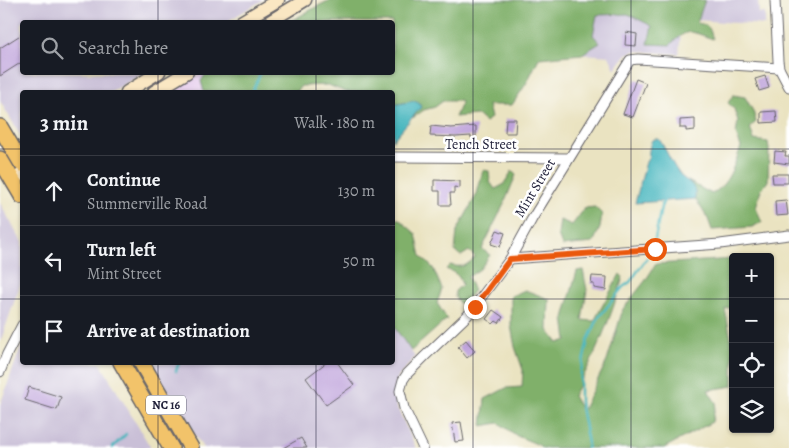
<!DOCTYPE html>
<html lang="en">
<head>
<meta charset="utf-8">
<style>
	:root { --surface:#171b24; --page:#242831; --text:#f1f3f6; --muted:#9ea1a6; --line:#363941 }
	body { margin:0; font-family:Alegreya,serif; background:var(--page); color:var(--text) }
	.controls { position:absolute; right:15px; bottom:15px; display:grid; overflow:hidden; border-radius:5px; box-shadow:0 1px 4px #0004 }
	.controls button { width:45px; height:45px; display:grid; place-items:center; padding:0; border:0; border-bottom:1px solid var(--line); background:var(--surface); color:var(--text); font:25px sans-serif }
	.stop { position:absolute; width:15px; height:15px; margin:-11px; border:4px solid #ea580c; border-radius:50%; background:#fff }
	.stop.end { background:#ea580c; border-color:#fff; box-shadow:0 1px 5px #0008 }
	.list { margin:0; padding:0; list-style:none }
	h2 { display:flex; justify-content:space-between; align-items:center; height:65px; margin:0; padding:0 20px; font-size:21px }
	h2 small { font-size:16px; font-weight:400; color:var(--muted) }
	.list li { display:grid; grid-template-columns:32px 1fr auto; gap:15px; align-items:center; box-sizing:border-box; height:70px; padding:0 20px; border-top:1px solid var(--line) }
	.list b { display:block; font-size:19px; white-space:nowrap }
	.list p { margin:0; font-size:16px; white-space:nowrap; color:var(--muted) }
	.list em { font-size:16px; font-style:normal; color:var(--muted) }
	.icon { flex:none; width:28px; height:28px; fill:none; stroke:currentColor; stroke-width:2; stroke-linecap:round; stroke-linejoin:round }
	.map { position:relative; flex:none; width:789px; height:448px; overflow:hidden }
	.search { position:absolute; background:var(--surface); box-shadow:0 1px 4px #0004; left:20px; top:20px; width:375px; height:55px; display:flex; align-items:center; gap:12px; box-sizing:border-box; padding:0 18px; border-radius:5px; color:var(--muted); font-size:19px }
	.panel { position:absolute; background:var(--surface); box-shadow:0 1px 4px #0004; left:20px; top:90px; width:375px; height:275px; border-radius:5px }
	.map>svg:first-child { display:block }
	.built { fill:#e8d2ee }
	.industrial { fill:#c9bfd7 }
	.forest { fill:#80b06b; stroke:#516953 }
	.water { fill:#47b6be; stroke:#346c7c }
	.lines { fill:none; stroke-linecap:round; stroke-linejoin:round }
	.stream { stroke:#47b6be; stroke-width:2.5 }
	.building { fill:#bda1da }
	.street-casing { stroke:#68666a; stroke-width:11 }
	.secondary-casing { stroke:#68666a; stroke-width:15 }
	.highway-casing { stroke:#68666a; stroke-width:18 }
	.street { stroke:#fff; stroke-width:9 }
	.secondary { stroke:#fae7c3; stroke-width:12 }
	.highway { stroke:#f2c36a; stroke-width:15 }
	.route { stroke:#ea580c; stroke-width:6 }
	.grid { fill:none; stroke:#22223b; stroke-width:1; stroke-opacity:0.55 }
	.labels { text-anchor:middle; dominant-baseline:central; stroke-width:5; stroke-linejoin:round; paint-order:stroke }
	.shield { fill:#fff; stroke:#646476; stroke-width:1 }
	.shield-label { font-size:12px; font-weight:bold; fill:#22223b }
	.street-label { font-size:14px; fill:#22223b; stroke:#fff }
</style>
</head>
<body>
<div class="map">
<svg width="789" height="448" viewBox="0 0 789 448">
	<rect width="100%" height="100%" fill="#fff"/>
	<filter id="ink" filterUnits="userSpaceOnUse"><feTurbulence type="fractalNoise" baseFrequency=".02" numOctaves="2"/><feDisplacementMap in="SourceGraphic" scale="10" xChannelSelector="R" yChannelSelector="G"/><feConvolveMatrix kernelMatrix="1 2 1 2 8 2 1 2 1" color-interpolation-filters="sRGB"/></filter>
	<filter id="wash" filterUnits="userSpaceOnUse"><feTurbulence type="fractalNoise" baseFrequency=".0096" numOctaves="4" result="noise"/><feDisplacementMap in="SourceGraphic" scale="20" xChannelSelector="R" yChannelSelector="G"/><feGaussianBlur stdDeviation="1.12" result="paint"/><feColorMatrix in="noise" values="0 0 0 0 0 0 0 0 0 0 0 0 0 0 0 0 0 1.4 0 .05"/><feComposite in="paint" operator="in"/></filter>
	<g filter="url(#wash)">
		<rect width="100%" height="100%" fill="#eae3c1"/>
		<path class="built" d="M201,73H262L218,92H168Z"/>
		<g class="industrial">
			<path d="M0,0H263L226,22H22V72L144,73L111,92H22V138L0,101Z"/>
			<path d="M330,0H758L759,13H765V25L682,19L679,54L635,51L627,54L615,69L609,56L474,45L466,81L264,87L266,92H218L220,87H264L262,73L392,72V22H289L318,6Z"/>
			<path d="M0,203L22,242V279L0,343Z"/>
			<path d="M393,325L415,357L399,376L396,382L395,393L396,405L416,448H203L149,363L392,362Z"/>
			<path d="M22,344V362L100,363L151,448H0V405Z"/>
		</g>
		<g class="forest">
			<path d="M330,0H705L697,23C710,25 709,27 713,39C689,31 689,27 670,45L648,44L652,26L628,14L597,15L593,35L600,43L582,54L539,58L526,84L512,105H488L491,118L485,122L477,115L455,117L461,103L460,101H443L435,107L424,110L414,117L412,118L421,107L414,101L393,105L392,92H346L328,85L301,86L296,92H204L201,81L207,72H392V22H289L318,6Z"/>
			<path d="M733,95L745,97L753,111L756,122L750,127L754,140L768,142L769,149L768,181L761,190L756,208L762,222L752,227L712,230L708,219L700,206L695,199V191L688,181L712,194C729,184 734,165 741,147L736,134L738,121L734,109L728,103Z"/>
			<path d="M483,170L489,171L490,182L495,189L503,185L512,171L516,175L504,204L482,249L490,255L480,269L468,277L474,291L462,304L459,303L455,297V291L462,285C459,274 455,273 446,269L450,265C462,268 467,266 475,257L469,251L461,256L455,251L457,231L477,194Z"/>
			<path d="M595,207L602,214L600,228L593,243L562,246L558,235L560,220L572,225L585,208Z"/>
			<path d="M392,219H399L416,234L421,256L433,268L442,289L437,303L447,319L411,351L393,325Z"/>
			<path d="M733,259V307L725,309L733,349V386L708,390L716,403L712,422L664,448H541L539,445L517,436L499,423L482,426L485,399L506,388L522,387L523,370L515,347L511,326V296L525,290L549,299L548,330L558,343L567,340L564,318L577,271L583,270L587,290L582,320L594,321L620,274L623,277C611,319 594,358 573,396L582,411L607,361L623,309L645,281L656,264Z"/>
		</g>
		<g class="water">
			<path d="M414,101L419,103L421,107L393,140V105Z"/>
			<path d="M653,139H659C667,151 673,167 682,177C687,181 693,184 695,191C695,194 695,197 695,199L635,203L646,162L649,157C648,154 650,141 653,139Z"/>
		</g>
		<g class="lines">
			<g class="stream">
				<path d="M252,92L261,72"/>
				<path d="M655,239L661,207L665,198"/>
				<path d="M176,371L179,362"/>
				<path d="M112,448L126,434"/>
				<path d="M587,448L588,443L580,402V390L581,371L588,340L599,317L623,287L630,282L647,258"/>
			</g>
		</g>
		<g id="blocks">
			<g class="building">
				<path d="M626,32L637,34L636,46L625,45Z"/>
				<path d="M22,34V62L0,76V48Z"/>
				<path d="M765,76L769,88L759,91L755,79Z"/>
				<path d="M636,79L646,83L633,117L623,114Z"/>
				<path d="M776,111L777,122L761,123V112Z"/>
				<path d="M506,119H516L515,133H505Z"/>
				<path d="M695,119V130L686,131V128H680V120Z"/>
				<path d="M431,126L451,128L476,126V137L471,138V136L456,137L430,136Z"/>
				<path d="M775,151L786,152L785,156H789V164L774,162Z"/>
				<path d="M772,174H788V183H773Z"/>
				<path d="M434,180L460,181V188L454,187V193H450L451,205H440V191H434Z"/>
				<path d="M786,200L788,215L776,216L775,201Z"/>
				<path d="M497,230L505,233L500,247L491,244Z"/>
				<path d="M592,276L607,277L606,290L594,288V284H591Z"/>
				<path d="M493,310L503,317L499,323L496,321L493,324L486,319Z"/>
				<path d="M466,340L475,351L467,358L458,347Z"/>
				<path d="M327,362H337L354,385L326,405L306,378Z"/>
				<path d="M29,387L61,397L57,410L25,400Z"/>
				<path d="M461,422L464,441L455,442L452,423Z"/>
				<path d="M301,438L307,448H283Z"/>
			</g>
		</g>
	</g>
	<g filter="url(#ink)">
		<use href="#blocks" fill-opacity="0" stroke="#68666a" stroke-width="1"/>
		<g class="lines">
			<g class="street-casing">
				<g id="street">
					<path d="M775,0L778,61L779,68L789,87"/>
					<path d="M392,157L569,158"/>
					<path d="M510,259L720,244L789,235"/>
					<path d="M0,372L7,354L22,325"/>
					<path d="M423,448L404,408L400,391L403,380L407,374L425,356L468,315L510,259L532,219L630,60L638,59L779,68"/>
				</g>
			</g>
			<g class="secondary-casing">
				<g id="secondary">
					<path d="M241,22L278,0"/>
					<path d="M269,22L305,0"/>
					<path d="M127,92L159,72"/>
					<path d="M154,92L187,72"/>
					<path d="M13,180L22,174"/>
				</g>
			</g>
			<g class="highway-casing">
				<g id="highway">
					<path d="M0,127L22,164"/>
					<path d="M0,159L22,196"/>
					<path d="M121,362L171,448"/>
					<path d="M141,362L191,448"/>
				</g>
			</g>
			<use href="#street" class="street"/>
			<use href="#secondary" class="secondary"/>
			<use href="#highway" class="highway"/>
		</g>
	</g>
	<g class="lines" filter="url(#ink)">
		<path class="route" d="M475,307L510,259L655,249"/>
	</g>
	<path class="grid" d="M158,0V22M316,0V22M473,0V448M631,0V448M158,72V92M316,72V92M0,149H22M392,149H789M0,299H22M392,299H733M770,299H789M158,362V448M316,362V448"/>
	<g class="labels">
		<rect class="shield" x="146" y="395.5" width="40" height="19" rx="4"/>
		<g class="shield-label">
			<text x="166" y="405">NC 16</text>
		</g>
		<g class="street-label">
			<text x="481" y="144">Tench Street</text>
			<text transform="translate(535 188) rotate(-59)">Mint Street</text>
		</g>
	</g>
</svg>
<div class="controls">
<button>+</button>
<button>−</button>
<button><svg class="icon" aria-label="locate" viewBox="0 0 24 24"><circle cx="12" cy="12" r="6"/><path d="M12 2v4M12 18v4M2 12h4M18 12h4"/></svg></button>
<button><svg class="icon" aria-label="layers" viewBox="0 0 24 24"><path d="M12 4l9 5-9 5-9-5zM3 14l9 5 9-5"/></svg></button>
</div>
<div class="stop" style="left:655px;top:249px"></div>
<div class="stop end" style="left:475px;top:307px"></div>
<div class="search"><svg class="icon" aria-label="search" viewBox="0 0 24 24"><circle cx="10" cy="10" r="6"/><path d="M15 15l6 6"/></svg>Search here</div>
<section class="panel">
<h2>3 min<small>Walk · 180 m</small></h2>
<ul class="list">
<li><svg class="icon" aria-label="ahead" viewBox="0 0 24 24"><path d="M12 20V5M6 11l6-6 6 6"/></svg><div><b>Continue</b><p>Summerville Road</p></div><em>130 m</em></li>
<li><svg class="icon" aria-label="left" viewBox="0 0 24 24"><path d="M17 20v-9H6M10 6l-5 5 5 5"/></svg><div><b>Turn left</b><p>Mint Street</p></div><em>50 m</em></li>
<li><svg class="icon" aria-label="arrive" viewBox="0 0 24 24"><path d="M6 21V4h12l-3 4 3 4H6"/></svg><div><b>Arrive at destination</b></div></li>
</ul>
</section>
</div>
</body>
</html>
